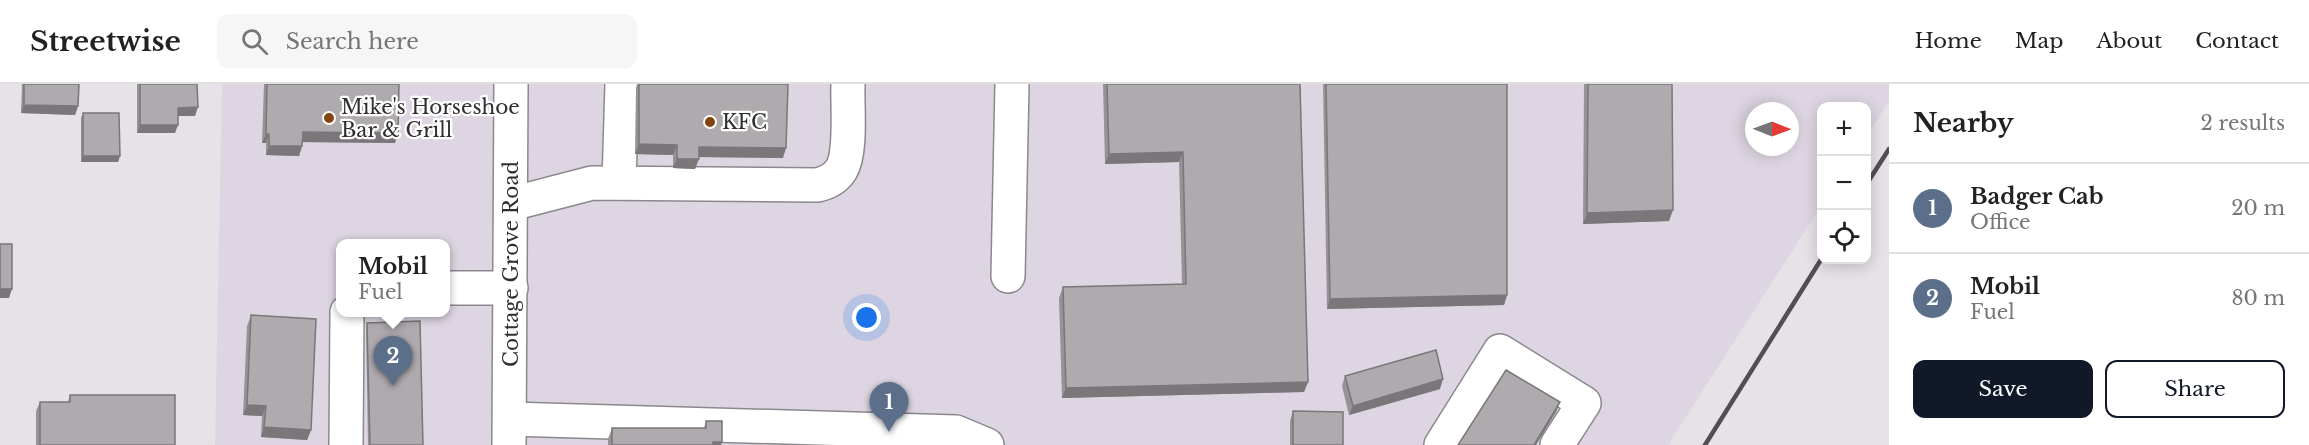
<!DOCTYPE html>
<html lang="en">
<head>
<meta charset="utf-8">
<style>
	:root { --surface:#fff; --page:#f6f6f6; --text:#222; --muted:#767676; --line:#e0e0e0; --accent:#111827 }
	body { margin:0; font-family:"Libre Baskerville",serif; background:var(--page); color:var(--text) }
	.controls { position:absolute; right:18px; top:18px; display:grid; overflow:hidden; border-radius:12px; box-shadow:0 3px 15px #0003 }
	.controls button { width:54px; height:54px; display:grid; place-items:center; padding:0; border:0; border-bottom:2px solid var(--line); background:var(--surface); color:var(--text); font:30px sans-serif }
	.compass { position:absolute; left:1745px; top:18px; width:54px; height:54px; border-radius:50%; background:var(--surface); box-shadow:0 3px 15px #0003; rotate:91deg }
	.you { position:absolute; left:867px; top:234px; width:21px; height:21px; margin:-15px; border:4px solid #fff; border-radius:50%; background:#1a73e8; box-shadow:0 0 0 9px #1a73e833 }
	.badge { display:grid; place-items:center; width:39px; height:39px; border-radius:50%; background:var(--accent); color:#fff; font-size:20px; font-weight:700 }
	.pin { position:absolute; translate:-50% -50px; filter:drop-shadow(0 2px 3px #0008) }
	.pin::after { content:''; position:absolute; top:32px; width:21px; height:18px; background:inherit; clip-path:polygon(0 0,100% 0,50% 100%) }
	.popup { position:absolute; left:336px; top:155px; width:114px; height:78px; box-sizing:border-box; display:grid; place-content:center; border-radius:12px; background:var(--surface); filter:drop-shadow(0 2px 4px #0005); font-size:20px; white-space:nowrap; color:var(--muted) }
	.popup b { font-size:22px; color:var(--text) }
	.popup::after { content:''; position:absolute; left:50%; top:100%; margin-left:-12px; border:12px solid transparent; border-top-color:var(--surface) }
	.list { margin:0; padding:0; list-style:none }
	h2 { display:flex; justify-content:space-between; align-items:center; height:78px; margin:0; padding:0 24px; font-size:26px }
	h2 small { font-size:20px; font-weight:400; color:var(--muted) }
	.list li { display:grid; grid-template-columns:39px 1fr auto; gap:18px; align-items:center; box-sizing:border-box; height:90px; padding:0 24px; border-top:2px solid var(--line) }
	.list b { display:block; font-size:22px; white-space:nowrap }
	.list p { margin:0; font-size:20px; white-space:nowrap; color:var(--muted) }
	.list em { font-size:20px; font-style:normal; color:var(--muted) }
	.actions { display:flex; gap:12px; padding:18px 24px }
	.actions a { flex:1; padding:14px 0; border:2px solid var(--accent); border-radius:12px; text-align:center; font-size:21px; color:var(--accent) }
	.actions .main { background:var(--accent); color:#fff }
	.icon { flex:none; width:33px; height:33px; fill:none; stroke:currentColor; stroke-width:2; stroke-linecap:round; stroke-linejoin:round }
	.map { position:relative; flex:none; width:1889px; height:361px; overflow:hidden }
	header { display:flex; align-items:center; gap:36px; box-sizing:border-box; height:84px; padding:0 30px; background:var(--surface); border-bottom:2px solid var(--line) }
	header strong { font-size:28px }
	nav { display:flex; gap:33px; margin-inline-start:auto; font-size:21px }
	.search { width:420px; height:54px; background:var(--page); display:flex; align-items:center; gap:15px; box-sizing:border-box; padding:0 21px; border-radius:12px; color:var(--muted); font-size:22px }
	main { display:flex }
	aside { flex:1; background:var(--surface) }
	.map>svg:first-child { display:block }
	.built { fill:#ddd6e2; fill-rule:evenodd }
	.lines { fill:none; stroke-linecap:round; stroke-linejoin:round }
	.minor-casing { stroke:#8b888d; stroke-width:36 }
	.minor { stroke:#fff; stroke-width:33 }
	.rail { stroke:#504f51; stroke-width:4.5 }
	.wall { fill:#969296 }
	.shaded-wall { fill:#7a777a }
	.building { fill:#afaaae; stroke:#7a777a; stroke-width:1.5 }
	.poi-dot { fill:#85440f; stroke:#fff; stroke-width:2 }
	.labels { text-anchor:middle; dominant-baseline:central; stroke-width:4.5; stroke-linejoin:round; paint-order:stroke }
	.poi-label { font-size:20px; fill:#2f2e30; stroke:#fff; text-anchor:start }
	.street-label { font-size:20px; fill:#2f2e30; stroke:#fff }
</style>
</head>
<body>
<header>
<strong>Streetwise</strong>
<div class="search"><svg class="icon" aria-label="search" viewBox="0 0 24 24"><circle cx="10" cy="10" r="6"/><path d="M15 15l6 6"/></svg>Search here</div>
<nav><a>Home</a><a>Map</a><a>About</a><a>Contact</a></nav>
</header>
<main>
<div class="map">
<svg width="1889" height="361" viewBox="0 0 1889 361">
	<rect width="100%" height="100%" fill="#e6e2e8"/>
	<path class="built" d="M222,0H1889V17L1867,52L1866,22H1822L1821,122L1668,361H215ZM1754,27H1790V63H1754ZM340,160H446V228H340Z"/>
	<g class="lines">
		<g class="minor-casing">
			<g id="minor">
				<path d="M619,99L622,0"/>
				<path d="M511,120L592,99L817,101C827,99 835,95 841,86C852,69 847,21 848,0"/>
				<path d="M1008,192L1012,0"/>
				<path d="M446,204H511"/>
				<path d="M510,335L956,348L987,361"/>
				<path d="M346,361L347,228"/>
				<path d="M509,361L511,0"/>
				<path d="M1441,361L1500,267L1584,319L1557,361"/>
			</g>
		</g>
		<use href="#minor" class="minor"/>
		<g class="rail">
			<path d="M1866,101L1889,65"/>
			<path d="M1705,361L1822,174"/>
		</g>
	</g>
	<g class="wall">
		<path d="M22,0H79L78,22L75,31L21,29Z"/>
		<path d="M137,0H197L195,32H178L175,49H137Z"/>
		<path d="M264,0H399L395,59L302,58V62L299,72L266,71V59H262Z"/>
		<path d="M637,0H788L783,74L699,73L695,85L673,84V71L635,70L636,4Z"/>
		<path d="M1103,0H1300L1308,298L1304,308L1062,314L1059,214L1063,203L1182,200L1179,78L1105,80Z"/>
		<path d="M1323,0H1507V211L1504,221L1327,225Z"/>
		<path d="M1584,0H1672L1669,137L1583,140Z"/>
		<path d="M83,29L120,72L118,78H81V34Z"/>
		<path d="M251,231L311,346L307,356L261,353L262,332L243,331L247,242Z"/>
		<path d="M367,239L423,361H368L366,244Z"/>
		<path d="M1345,292L1440,305L1349,331L1342,302Z"/>
		<path d="M70,311L175,361H36V327L40,318H68Z"/>
		<path d="M1293,327L1343,361H1290V337Z"/>
		<path d="M706,337L721,361H608V355L612,344H704Z"/>
	</g>
	<g class="shaded-wall">
		<path d="M24,21L78,22L75,31L21,29Z"/>
		<path d="M198,23L195,32H175L178,24Z"/>
		<path d="M140,41H178L175,49H137Z"/>
		<path d="M303,48L398,49L395,59L299,58Z"/>
		<path d="M266,50H269L266,59H262Z"/>
		<path d="M639,60L677,61L673,71L635,70Z"/>
		<path d="M269,62H302L299,72L266,71Z"/>
		<path d="M699,63L786,64L783,74L696,73Z"/>
		<path d="M1183,68L1179,78L1105,80L1109,70Z"/>
		<path d="M83,72H120L118,78H81Z"/>
		<path d="M677,75H699L695,85L673,84Z"/>
		<path d="M1673,126L1669,137L1583,140L1587,129Z"/>
		<path d="M0,205H12L9,214H0Z"/>
		<path d="M1507,211L1504,221L1327,225L1330,215Z"/>
		<path d="M1443,295L1440,305L1349,331L1353,322Z"/>
		<path d="M1308,298L1304,308L1062,314L1066,304Z"/>
		<path d="M1560,318L1556,328L1536,361H1534Z"/>
		<path d="M247,321L266,322L262,332L243,331Z"/>
		<path d="M264,343L311,346L307,356L261,353Z"/>
		<path d="M713,358H722L721,361H712Z"/>
	</g>
	<g class="building">
		<path d="M24,0H79L78,22L24,21Z"/>
		<path d="M140,0H197L198,23L178,24V41H140Z"/>
		<path d="M267,0H399L398,49L303,48L302,62H269V50H266Z"/>
		<path d="M639,0H788L786,64L699,63V75H677V61L639,60Z"/>
		<path d="M1107,0H1300L1308,298L1066,304L1063,203L1186,200L1183,68L1109,70Z"/>
		<path d="M1326,0H1507V211L1330,215Z"/>
		<path d="M1588,0H1672L1673,126L1587,129Z"/>
		<path d="M83,29H119L120,72H83Z"/>
		<rect x="0" y="160" width="12" height="45"/>
		<path d="M251,231L316,235L311,346L264,343L266,322L247,321Z"/>
		<path d="M420,237L423,361H370L367,239Z"/>
		<path d="M1436,266L1443,295L1353,322L1345,292Z"/>
		<path d="M1506,286L1560,318L1534,361H1458Z"/>
		<path d="M70,311H175V361H40V318H70Z"/>
		<path d="M1293,327L1343,328V361H1293Z"/>
		<path d="M706,337H722V358H713V361H612V344H706Z"/>
	</g>
	<g class="poi-dot">
		<circle cx="329" cy="34" r="6"/>
		<circle cx="710" cy="38" r="6"/>
	</g>
	<g class="labels">
		<g class="poi-label">
			<text x="341" y="23">Mike's Horseshoe<tspan x="341" dy="23">Bar &amp; Grill</tspan></text>
			<text x="722" y="38">KFC</text>
		</g>
		<g class="street-label">
			<text transform="translate(511 180) rotate(-90)">Cottage Grove Road</text>
		</g>
	</g>
</svg>
<div class="controls">
<button>+</button>
<button>−</button>
<button><svg class="icon" aria-label="locate" viewBox="0 0 24 24"><circle cx="12" cy="12" r="6"/><path d="M12 2v4M12 18v4M2 12h4M18 12h4"/></svg></button>
</div>
<svg class="compass" viewBox="-18 -18 36 36"><path d="M0-13l5 13h-10z" fill="#e53935"/><path d="M0 13l5-13h-10z" fill="#767676"/></svg>
<div class="you"></div>
<div class="pin badge" style="left:889px;top:348px;background:#5c6f8a">1</div>
<div class="pin badge" style="left:393px;top:302px;background:#5c6f8a">2</div>
<div class="popup"><b>Mobil</b>Fuel</div>
</div>
<aside>
<h2>Nearby<small>2 results</small></h2>
<ul class="list">
<li><span class="badge" style="background:#5c6f8a">1</span><div><b>Badger Cab</b><p>Office</p></div><em>20 m</em></li>
<li><span class="badge" style="background:#5c6f8a">2</span><div><b>Mobil</b><p>Fuel</p></div><em>80 m</em></li>
</ul>
<div class="actions"><a class="main">Save</a><a>Share</a></div>
</aside>
</main>
</body>
</html>
